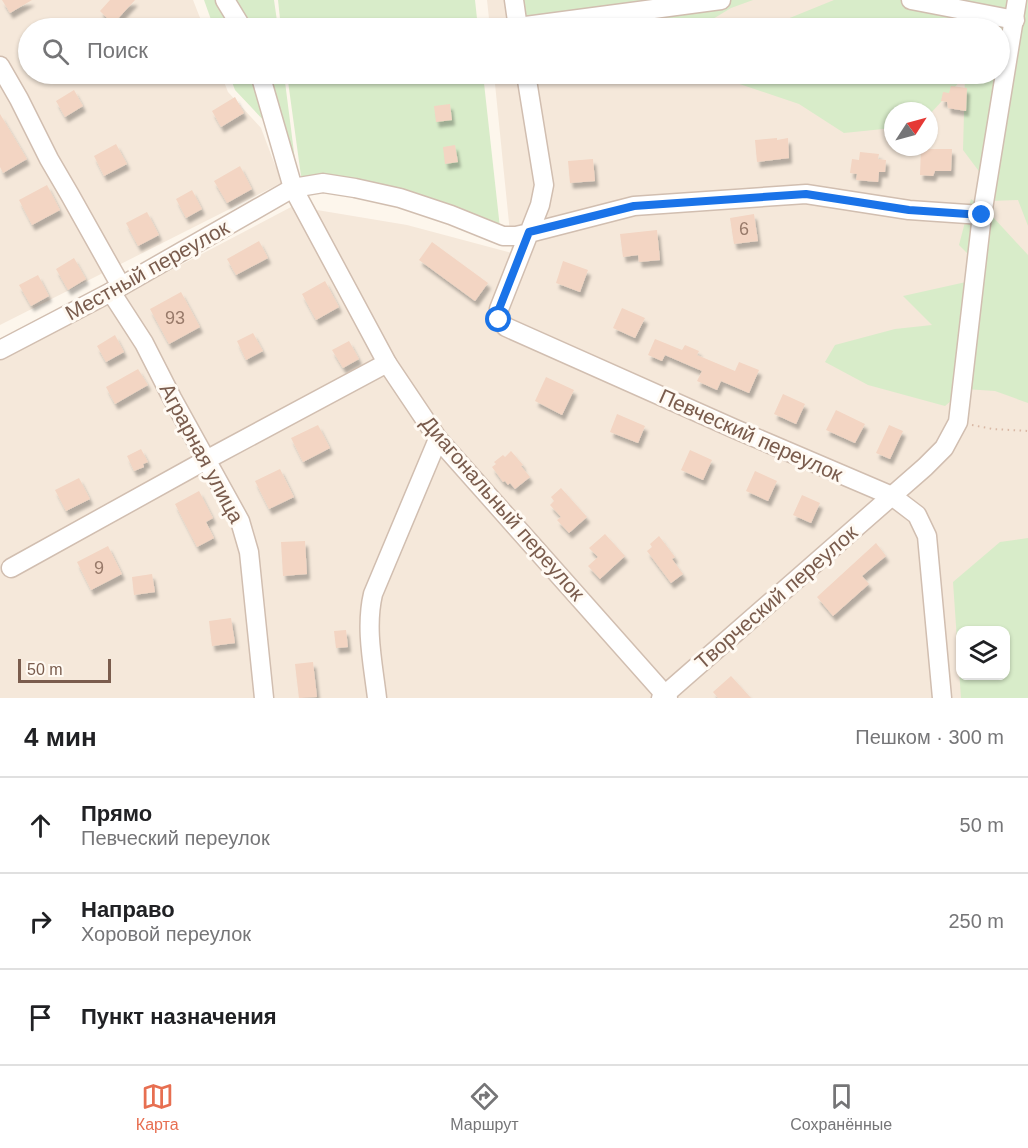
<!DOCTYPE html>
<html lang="ru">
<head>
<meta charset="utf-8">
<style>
	:root { --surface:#fff; --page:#f6f6f6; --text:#202124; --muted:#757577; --line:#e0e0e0; --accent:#e76f51 }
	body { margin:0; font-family:Arial,sans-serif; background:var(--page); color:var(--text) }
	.controls { position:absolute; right:18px; bottom:18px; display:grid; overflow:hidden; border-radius:12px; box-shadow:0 2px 4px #0004 }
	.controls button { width:54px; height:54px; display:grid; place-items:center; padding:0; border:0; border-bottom:2px solid var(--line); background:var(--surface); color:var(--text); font:30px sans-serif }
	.compass { position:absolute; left:884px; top:102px; width:54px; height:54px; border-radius:50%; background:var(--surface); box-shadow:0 2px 4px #0004; rotate:54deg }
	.scale { position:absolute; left:18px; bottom:15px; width:93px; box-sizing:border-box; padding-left:6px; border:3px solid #7a5c4d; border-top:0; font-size:16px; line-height:21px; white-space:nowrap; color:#7a5c4d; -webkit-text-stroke:4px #fffaf3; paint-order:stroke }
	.stop { position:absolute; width:18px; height:18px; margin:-14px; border:4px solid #1a73e8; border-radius:50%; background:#fff }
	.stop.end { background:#1a73e8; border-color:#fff; box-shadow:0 2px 6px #0008 }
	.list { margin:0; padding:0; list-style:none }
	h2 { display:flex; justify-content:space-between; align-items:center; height:78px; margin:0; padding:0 24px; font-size:26px }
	h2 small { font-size:20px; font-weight:400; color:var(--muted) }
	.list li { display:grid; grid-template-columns:39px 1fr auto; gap:18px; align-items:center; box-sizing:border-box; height:96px; padding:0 24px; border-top:2px solid var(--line) }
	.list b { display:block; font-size:22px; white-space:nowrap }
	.list p { margin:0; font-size:20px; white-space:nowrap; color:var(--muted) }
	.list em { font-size:20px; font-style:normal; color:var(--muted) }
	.icon { flex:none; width:33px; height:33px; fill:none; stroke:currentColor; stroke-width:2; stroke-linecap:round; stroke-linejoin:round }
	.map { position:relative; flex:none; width:1028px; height:698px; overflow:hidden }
	.search { position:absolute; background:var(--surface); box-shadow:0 2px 4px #0004; left:18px; right:18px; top:18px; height:66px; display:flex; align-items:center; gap:15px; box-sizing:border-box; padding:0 21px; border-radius:33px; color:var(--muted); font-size:22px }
	.sheet { height:366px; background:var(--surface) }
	nav { display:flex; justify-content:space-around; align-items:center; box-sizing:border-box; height:84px; border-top:2px solid var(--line); background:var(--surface); font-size:16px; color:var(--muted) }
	nav a { display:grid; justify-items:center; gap:3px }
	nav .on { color:var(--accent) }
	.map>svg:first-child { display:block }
	.residential { fill:#f5e8da; fill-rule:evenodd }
	.green { fill:#d8ecc9; fill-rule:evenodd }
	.building { fill:#f3d5c3; filter:url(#shadow) }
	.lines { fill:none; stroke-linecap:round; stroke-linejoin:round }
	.minor-casing { stroke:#d1beb0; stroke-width:21 }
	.path { stroke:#d9b8a5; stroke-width:2; stroke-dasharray:1.5 4.5; stroke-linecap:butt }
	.minor { stroke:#fff; stroke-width:18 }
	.route { stroke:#1a73e8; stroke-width:8 }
	.labels { text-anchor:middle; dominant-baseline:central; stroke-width:6; stroke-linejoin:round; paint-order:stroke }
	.number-label { font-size:18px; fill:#987a6a }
	.street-label { font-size:21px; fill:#7a5c4d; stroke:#fffaf3 }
</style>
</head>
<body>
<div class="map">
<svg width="1028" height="698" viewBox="0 0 1028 698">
	<defs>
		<filter id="shadow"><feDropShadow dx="3" dy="5.5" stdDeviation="1.5" flood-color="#0004"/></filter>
	</defs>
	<rect width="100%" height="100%" fill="#fdf6ec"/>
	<g class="residential">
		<path d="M0,0H193L204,28H28V74H221L228,92L261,128L275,165L285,181L0,325Z"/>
		<path d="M487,0H1028V698H0V360L293,206L407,225L512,253L494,74H1000V28H490ZM893,111H929V147H893ZM960,630H1006V676H960Z"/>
	</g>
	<g class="green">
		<path d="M204,0H274L278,28H214Z"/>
		<path d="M278,0H475L478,28H281Z"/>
		<path d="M506,0H753L731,8L698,28H513Z"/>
		<path d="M834,0H1028V226L1018,200L989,201L981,174L963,150L965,76L929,115V111H893V128L844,133L799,104L719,77L722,74H1000V28H765Z"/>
		<path d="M229,74H284L297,176L268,125L235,90Z"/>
		<path d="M287,74H483L500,228L410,193L360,179L301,176Z"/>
		<path d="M971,199L992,216L1028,255V403L995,391L965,389L945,406L868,385L825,362L835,345L895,329L932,325L903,296L975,280L981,267L959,245Z"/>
		<path d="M1028,538V698H961L953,582L1000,542ZM960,630H1006V676H960Z"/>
	</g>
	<g class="building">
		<path d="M2,0H32L10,13Z"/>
		<path d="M110,0H135L113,24L100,11Z"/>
		<path d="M906,19L936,21V28H905Z"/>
		<path d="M951,86L967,88L966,111L948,108L947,102L941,101L943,92L949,93Z"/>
		<path d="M74,90L83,106L65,117L56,101Z"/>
		<path d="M235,97L244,113L221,127L212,111Z"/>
		<path d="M450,104L452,120L436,122L434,106Z"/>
		<path d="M0,114L27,159L3,173L0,167Z"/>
		<path d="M777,138V140L788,138L789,158L757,162L755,140Z"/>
		<path d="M116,144L127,164L104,176L94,156Z"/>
		<path d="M455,145L458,162L445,164L443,147Z"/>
		<path d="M921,149H952L951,171H935L933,176L920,175Z"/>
		<path d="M860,152L879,154L878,159L886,160L885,172H879L878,182L856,180L857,174L850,173L852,159L859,160Z"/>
		<path d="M593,159L595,181L570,183L568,161Z"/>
		<path d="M240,166L252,189L227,203L214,181Z"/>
		<path d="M47,185L60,210L32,225L19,200Z"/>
		<path d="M192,190L202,209L186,218L176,199Z"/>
		<path d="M147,212L159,235L138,246L126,223Z"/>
		<path d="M754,214L758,241L734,244L730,218Z"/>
		<path d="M657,230L660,260L639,262L638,255L623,257L620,234Z"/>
		<path d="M259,241L268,258L236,275L227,259Z"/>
		<path d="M432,242L488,283L475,301L419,260Z"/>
		<path d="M74,258L86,279L68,290L56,269Z"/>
		<path d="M563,261L588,270L580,292L556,283Z"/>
		<path d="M38,275L49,296L31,306L19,285Z"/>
		<path d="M325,281L339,307L316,320L302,294Z"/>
		<path d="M181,292L200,327L169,344L150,309Z"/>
		<path d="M622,308L645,318L635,338L613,328Z"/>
		<path d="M253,333L263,351L246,360L237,341Z"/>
		<path d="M115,335L124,352L106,362L97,346Z"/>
		<path d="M655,339L682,350L685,345L699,351L697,355L735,371L739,362L759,370L749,393L721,381L717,390L697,381L702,371L665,355L662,361L648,355Z"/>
		<path d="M349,341L359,359L343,368L332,350Z"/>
		<path d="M138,369L148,385L115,404L106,387Z"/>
		<path d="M546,377L574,390L562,415L535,401Z"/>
		<path d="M783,394L805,404L796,424L774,414Z"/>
		<path d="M836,410L865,424L855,443L826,430Z"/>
		<path d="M617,414L645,426L638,443L610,432Z"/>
		<path d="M318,425L330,448L303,462L291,438Z"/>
		<path d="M889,425L903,431L890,459L876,453Z"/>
		<path d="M141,449L148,462L143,464L144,467L134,471L127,456Z"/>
		<path d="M690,450L712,460L703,480L681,470Z"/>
		<path d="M511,451L523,465L521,466L530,477L515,489L510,483L508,485L505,481L503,482L492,467L496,464L494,462L503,455L505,457Z"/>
		<path d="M280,469L294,497L269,509L255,481Z"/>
		<path d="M755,471L777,481L768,501L746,491Z"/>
		<path d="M79,478L90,499L66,511L55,490Z"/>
		<path d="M561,488L587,517L569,533L557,520L561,517L550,505L554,501L551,497Z"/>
		<path d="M199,491L213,518L206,522L214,538L197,547L175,504Z"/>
		<path d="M802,495L820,503L811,523L793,515Z"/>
		<path d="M605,534L625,556L600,579L588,566L598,557L589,548Z"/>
		<path d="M659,536L675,557L672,559L683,574L671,583L647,551L652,547L650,544Z"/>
		<path d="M305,541L307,574L283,576L281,542Z"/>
		<path d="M876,543L886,556L862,576L869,584L833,616L817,597Z"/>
		<path d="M108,546L122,574L91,590L77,562Z"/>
		<path d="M152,574L155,592L134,595L132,577Z"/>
		<path d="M231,618L235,643L212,646L209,621Z"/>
		<path d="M346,630L348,647L336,648L334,631Z"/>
		<path d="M313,662L317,697L299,698L295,664Z"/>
		<path d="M731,676L751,698H718L713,692Z"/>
	</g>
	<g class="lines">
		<g class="minor-casing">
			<g id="minor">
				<path d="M225,0L242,28"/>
				<path d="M514,0L518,28"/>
				<path d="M911,0L1015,20"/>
				<path d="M518,27L721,0"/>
				<path d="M0,66L19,99L49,159L70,195L121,286"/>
				<path d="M260,74L293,188L387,363L438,439L668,698"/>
				<path d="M111,292L144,343L172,398L240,521L249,552L264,698"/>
				<path d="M0,350L111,292L293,188L323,183L355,188L400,198L451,215L503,236H516L529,233L540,205L544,185L526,74"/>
				<path d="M11,568L206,460L387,363"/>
				<path d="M377,698C373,664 365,628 373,594L438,439"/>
				<path d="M661,698L925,467L944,448L958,422L982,215L1017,0"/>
				<path d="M942,698L927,536L917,515L892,496L735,429L506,327L499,320V309L529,233L634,206L806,194L909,210L982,215"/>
			</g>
		</g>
		<path class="path" d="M972,425L993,429L1028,431"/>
		<use href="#minor" class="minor"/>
	</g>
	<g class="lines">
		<path class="route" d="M499,320V309L529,232L634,206L806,194L909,210L982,215"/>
	</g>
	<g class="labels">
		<g class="number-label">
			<text x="744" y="229">6</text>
			<text x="175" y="318">93</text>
			<text x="99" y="568">9</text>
		</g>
		<g class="street-label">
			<text transform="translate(147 270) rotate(-29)">Местный переулок</text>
			<text transform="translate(751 435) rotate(24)">Певческий переулок</text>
			<text transform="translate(202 453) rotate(62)">Аграрная улица</text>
			<text transform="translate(503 508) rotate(49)">Диагональный переулок</text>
			<text transform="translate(776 597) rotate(-41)">Творческий переулок</text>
		</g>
	</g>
</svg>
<div class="controls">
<button><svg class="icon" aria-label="layers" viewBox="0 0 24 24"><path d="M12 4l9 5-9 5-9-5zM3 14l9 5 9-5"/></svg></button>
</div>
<svg class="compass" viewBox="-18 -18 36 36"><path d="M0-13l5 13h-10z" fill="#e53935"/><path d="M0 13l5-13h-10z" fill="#757577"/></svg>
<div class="scale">50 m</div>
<div class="stop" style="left:499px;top:320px"></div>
<div class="stop end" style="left:982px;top:215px"></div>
<div class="search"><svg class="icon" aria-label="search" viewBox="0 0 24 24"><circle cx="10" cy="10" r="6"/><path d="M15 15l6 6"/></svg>Поиск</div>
</div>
<section class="sheet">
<h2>4 мин<small>Пешком · 300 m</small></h2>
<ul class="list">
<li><svg class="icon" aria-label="ahead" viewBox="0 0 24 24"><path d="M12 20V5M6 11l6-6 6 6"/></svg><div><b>Прямо</b><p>Певческий переулок</p></div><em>50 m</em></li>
<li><svg class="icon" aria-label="right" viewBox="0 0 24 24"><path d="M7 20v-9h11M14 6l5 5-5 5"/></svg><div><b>Направо</b><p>Хоровой переулок</p></div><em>250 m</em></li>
<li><svg class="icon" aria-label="arrive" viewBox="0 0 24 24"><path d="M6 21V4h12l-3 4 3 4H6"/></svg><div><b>Пункт назначения</b></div></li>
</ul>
</section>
<nav>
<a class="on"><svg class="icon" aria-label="map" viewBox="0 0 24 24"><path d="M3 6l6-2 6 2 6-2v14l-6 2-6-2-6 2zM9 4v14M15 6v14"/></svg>Карта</a>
<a><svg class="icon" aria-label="directions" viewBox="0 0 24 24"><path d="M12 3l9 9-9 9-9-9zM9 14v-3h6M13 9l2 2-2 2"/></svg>Маршрут</a>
<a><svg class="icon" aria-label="saved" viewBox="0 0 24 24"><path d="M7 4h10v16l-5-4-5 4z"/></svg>Сохранённые</a>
</nav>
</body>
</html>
